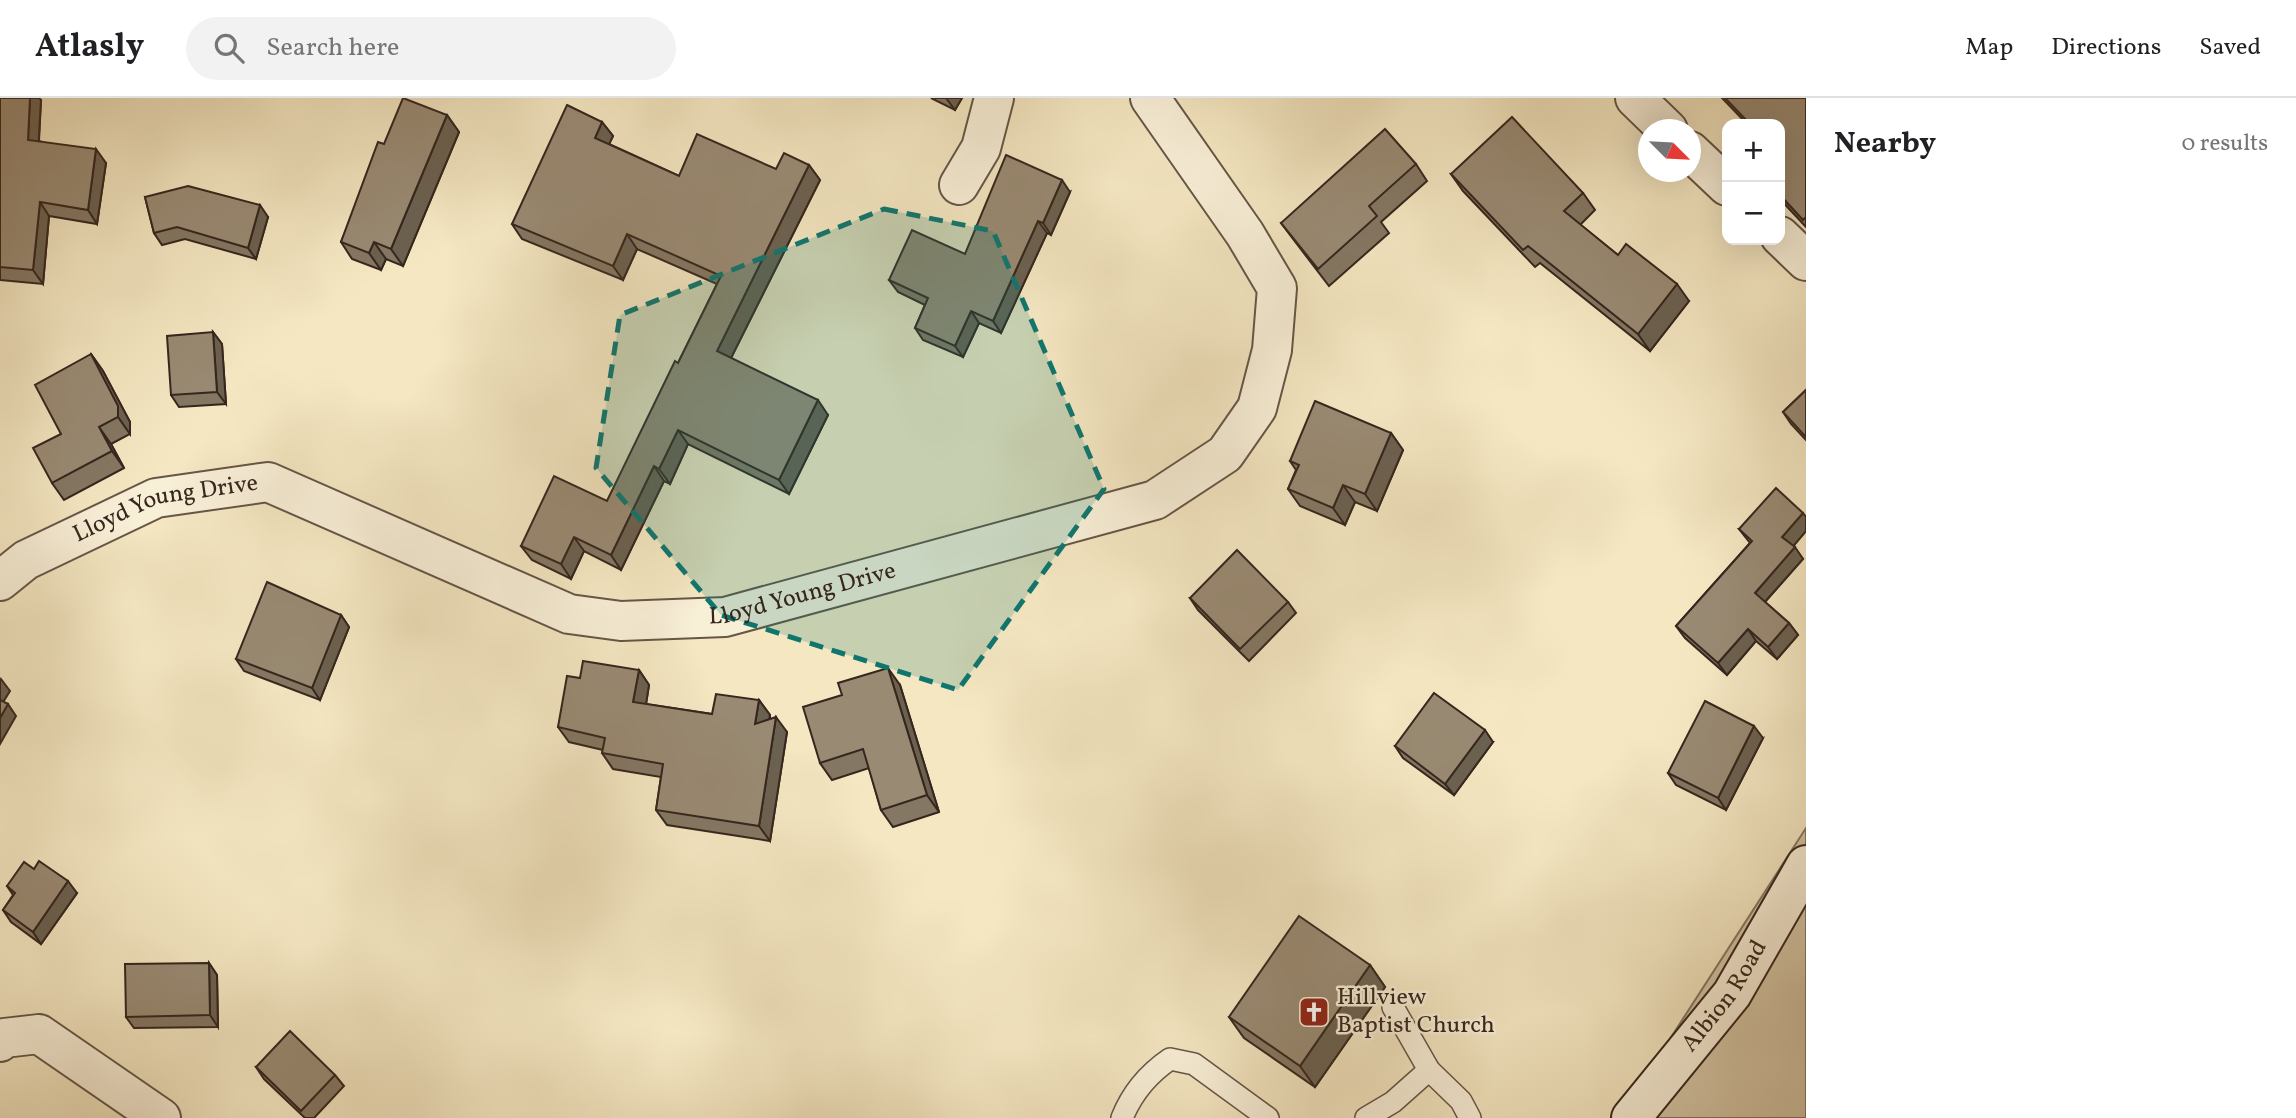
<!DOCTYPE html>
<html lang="en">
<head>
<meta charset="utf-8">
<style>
	:root { --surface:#fff; --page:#f2f2f2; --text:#202124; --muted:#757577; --line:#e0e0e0 }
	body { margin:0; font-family:Vollkorn,serif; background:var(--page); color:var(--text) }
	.controls { position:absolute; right:21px; top:21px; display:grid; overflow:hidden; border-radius:14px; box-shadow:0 7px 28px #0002 }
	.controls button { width:63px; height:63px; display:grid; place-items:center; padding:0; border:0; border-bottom:2px solid var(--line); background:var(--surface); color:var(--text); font:35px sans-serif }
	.compass { position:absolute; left:1638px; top:21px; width:63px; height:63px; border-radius:50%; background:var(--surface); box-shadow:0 7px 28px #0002; rotate:114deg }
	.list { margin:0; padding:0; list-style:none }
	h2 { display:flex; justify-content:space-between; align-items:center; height:91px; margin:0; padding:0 28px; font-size:30px }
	h2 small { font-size:23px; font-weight:400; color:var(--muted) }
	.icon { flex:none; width:38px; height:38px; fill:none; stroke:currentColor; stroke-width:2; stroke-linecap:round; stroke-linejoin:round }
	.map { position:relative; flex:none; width:1806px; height:1020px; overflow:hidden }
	header { display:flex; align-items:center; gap:42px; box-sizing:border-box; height:98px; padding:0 35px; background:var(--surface); border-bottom:2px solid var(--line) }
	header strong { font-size:33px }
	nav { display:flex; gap:38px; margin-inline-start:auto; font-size:24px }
	.search { width:490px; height:63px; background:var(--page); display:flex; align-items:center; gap:18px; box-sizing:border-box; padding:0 24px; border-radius:38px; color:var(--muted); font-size:26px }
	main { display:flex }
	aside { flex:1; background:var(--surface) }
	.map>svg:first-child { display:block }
	.green { fill:#d4c6a6; stroke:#857662; stroke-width:2 }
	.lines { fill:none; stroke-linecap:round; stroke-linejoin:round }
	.lane-casing { stroke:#665647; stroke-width:24 }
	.street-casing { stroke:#665647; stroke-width:42 }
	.secondary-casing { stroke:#36261e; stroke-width:42 }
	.lane { stroke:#f8efd7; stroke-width:21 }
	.street { stroke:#f8efd7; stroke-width:38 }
	.secondary { stroke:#f8efd7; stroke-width:38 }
	.wall { fill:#847763; stroke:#36261e; stroke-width:2 }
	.shaded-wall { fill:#6b6150; stroke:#36261e; stroke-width:2 }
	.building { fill:#998a73; stroke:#36261e; stroke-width:2 }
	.marked { fill:#0f766e; fill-opacity:0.2; stroke:#0f766e; stroke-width:5; stroke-dasharray:14 9; stroke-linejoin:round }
	.labels { text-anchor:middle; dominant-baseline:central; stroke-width:5; stroke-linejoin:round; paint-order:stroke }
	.street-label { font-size:24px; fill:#36261e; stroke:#f8efd7 }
	.poi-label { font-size:24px; fill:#36261e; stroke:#f8efd7; text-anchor:start }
</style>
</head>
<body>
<header>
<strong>Atlasly</strong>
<div class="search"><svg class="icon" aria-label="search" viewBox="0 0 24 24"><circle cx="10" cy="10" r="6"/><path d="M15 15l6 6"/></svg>Search here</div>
<nav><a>Map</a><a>Directions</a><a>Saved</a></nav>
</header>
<main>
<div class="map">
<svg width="1806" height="1020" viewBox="0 0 1806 1020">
	<rect width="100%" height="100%" fill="#f4e7c2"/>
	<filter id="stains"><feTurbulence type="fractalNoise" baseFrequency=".00286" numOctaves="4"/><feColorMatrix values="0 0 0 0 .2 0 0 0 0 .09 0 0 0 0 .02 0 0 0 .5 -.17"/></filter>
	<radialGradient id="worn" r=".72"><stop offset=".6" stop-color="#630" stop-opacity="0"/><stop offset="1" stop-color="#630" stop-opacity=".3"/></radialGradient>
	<path class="green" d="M1806,730V1020H1619Z"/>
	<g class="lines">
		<g class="lane-casing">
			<g id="lane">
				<path d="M1393,909L1429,972L1461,1003L1470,1020"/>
				<path d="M1122,1020C1132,995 1148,976 1170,961L1194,966L1268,1020"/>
				<path d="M1366,1020L1393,1004L1429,972"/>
			</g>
		</g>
		<g class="street-casing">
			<g id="street">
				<path d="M1635,0L1668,32"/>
				<path d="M1690,53L1727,88"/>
				<path d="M959,87L981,50L994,0"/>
				<path d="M1780,138L1806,163"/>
				<path id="s1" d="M0,483L26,462L156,400L268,384L569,516L621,523L725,519L1155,402L1225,356L1257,310L1272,252L1277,190L1245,136L1150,0"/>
				<path d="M0,944L4,940L39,936L161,1020"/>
			</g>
		</g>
		<g class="secondary-casing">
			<g id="secondary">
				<path id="s2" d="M1631,1020L1732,896L1806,767"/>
			</g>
		</g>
		<use href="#lane" class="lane"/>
		<use href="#street" class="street"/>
		<use href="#secondary" class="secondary"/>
	</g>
	<g class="wall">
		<path d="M0,0L41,2L39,43L106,65L97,126L49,118L43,186L0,182Z"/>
		<path d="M931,0H962L955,12Z"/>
		<path d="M1722,0H1806V129L1780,101V26H1747Z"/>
		<path d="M447,17L459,34L403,168L386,161L381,172L352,161L341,144L384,46Z"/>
		<path d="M602,24L613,38L609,46L679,78L776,71L809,67L820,82L731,260L828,317L789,396L688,346L670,386L664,383L621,472L584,453L571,481L532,462L521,448L607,403L678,265L717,186L637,151L623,182L522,141L512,126Z"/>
		<path d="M1416,66L1427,83L1381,124L1389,135L1329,188L1293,141L1281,125Z"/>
		<path d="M1451,76L1583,95L1595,112L1580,127L1618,157L1689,203L1650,253L1540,165L1535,169L1463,93Z"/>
		<path d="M1070,94L1051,137L1047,135L1001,235L979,225L963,259L923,242L915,230L925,207L898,194L889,182L965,156Z"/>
		<path d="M145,99L268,119L256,161L185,141L162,147L154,135Z"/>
		<path d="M213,234L222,246L226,306L179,309L171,297Z"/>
		<path d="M91,256L103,273L130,324V336L111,346L124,370L64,402L52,385L61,336Z"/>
		<path d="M1806,292V342L1791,326L1783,314Z"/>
		<path d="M1391,335L1403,352L1377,413L1355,404L1345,427L1300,408L1288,391L1296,372L1290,363Z"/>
		<path d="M1739,431L1806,433L1793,448L1803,461L1765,504L1789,525L1798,537L1777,561L1756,543L1727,577L1685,540L1676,528L1750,445Z"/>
		<path d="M1190,500L1288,504L1296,515L1249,563L1198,512Z"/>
		<path d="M341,517L349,529L320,602L244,573L236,561Z"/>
		<path d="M639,572L649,587L646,606L712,616L759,602L770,617V621L787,634L770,743L667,727L656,712L661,679L613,671L602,655L603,652L569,644L558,629L580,580Z"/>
		<path d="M900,587L939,714L893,729L881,712L869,670L832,682L820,665Z"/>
		<path d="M1763,640L1726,712L1676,687L1668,675Z"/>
		<path d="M1493,644L1454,697L1403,660L1395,648Z"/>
		<path d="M34,771L77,795L41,846L11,824L3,812L13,797L7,788Z"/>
		<path d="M209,865L217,877L218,929L134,930L126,919Z"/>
		<path d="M1370,867L1385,889L1315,989L1244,940L1229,919Z"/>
		<path d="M256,969L335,977L344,988L314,1020H305L264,981Z"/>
	</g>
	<g class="shaded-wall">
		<path d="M30,0H39L41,2L38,56L28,42Z"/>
		<path d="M946,0H962L955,12Z"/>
		<path d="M447,17L459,34L403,168L391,151Z"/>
		<path d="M602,24L613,38L605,55L595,40Z"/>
		<path d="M96,51L106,65L97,126L88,112Z"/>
		<path d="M809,67L820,82L727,268L717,253Z"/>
		<path d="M1062,82L1070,94L1051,137L1043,125Z"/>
		<path d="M40,104L49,118L43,186L33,172Z"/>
		<path d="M260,107L268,119L256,161L248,150Z"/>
		<path d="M1038,123L1047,135L1001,235L993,223Z"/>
		<path d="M627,136L637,151L623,182L613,168Z"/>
		<path d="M374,144L386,161L381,172L369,155Z"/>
		<path d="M1677,186L1689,203L1650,253L1638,236Z"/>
		<path d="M971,213L979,225L963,259L955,248Z"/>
		<path d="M213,234L222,246L226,306L217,294Z"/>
		<path d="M91,256L103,273L130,324V336L118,319Z"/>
		<path d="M818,302L828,317L789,396L779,382Z"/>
		<path d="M99,329L111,346L124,370L112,353Z"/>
		<path d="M678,332L688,346L670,386L659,371Z"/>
		<path d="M1391,335L1403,352L1377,413L1365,396Z"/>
		<path d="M654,368L664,383L621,472L611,457Z"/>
		<path d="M1343,387L1355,404L1345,427L1333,410Z"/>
		<path d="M1803,415L1806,419V433L1791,451L1782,439Z"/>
		<path d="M574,439L584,453L571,481L561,466Z"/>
		<path d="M1795,449L1803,461L1763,506L1755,495Z"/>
		<path d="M341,517L349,529L320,602L312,590Z"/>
		<path d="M1789,525L1798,537L1777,561L1768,549Z"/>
		<path d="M1748,531L1756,543L1727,577L1718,565Z"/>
		<path d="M888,570L900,587L939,714L927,697Z"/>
		<path d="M639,572L649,587L644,619L633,604Z"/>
		<path d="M1,581L10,593L0,609V583Z"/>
		<path d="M759,602L770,617L766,641L755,626Z"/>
		<path d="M8,606L16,618L0,646V620Z"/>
		<path d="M776,619L787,634L770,743L759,728Z"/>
		<path d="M1754,628L1763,640L1726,712L1718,700Z"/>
		<path d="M1485,632L1493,644L1454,697L1445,686Z"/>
		<path d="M68,783L77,795L41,846L33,834Z"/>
		<path d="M209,865L217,877L218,929L210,917Z"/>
		<path d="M1370,867L1385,889L1315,989L1300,968Z"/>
	</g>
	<g class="building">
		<path d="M0,0H30L28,42L96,51L88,112L40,104L33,172L0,169Z"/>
		<path d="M403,0L447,17L391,151L374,144L369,155L341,144L378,44L384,46Z"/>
		<path d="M1725,0H1806V119L1803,122L1780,97V26H1750Z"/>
		<path d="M567,7L602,24L595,40L679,78L697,36L776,71L784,55L809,67L717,253L818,302L779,382L678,332L659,371L654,368L611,457L574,439L561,466L521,448L554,378L607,403L675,263L678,265L721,178L627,136L613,168L512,126Z"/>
		<path d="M1512,19L1583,95L1564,113L1618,157L1626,146L1677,186L1638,236L1528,148L1523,152L1451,76Z"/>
		<path d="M1385,31L1416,66L1369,108L1377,118L1318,171L1281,125Z"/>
		<path d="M1006,57L1062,82L1043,125L1038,123L993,223L971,213L955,248L915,230L928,200L889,182L912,132L965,156Z"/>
		<path d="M188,88L260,107L248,150L177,129L154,135L145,99Z"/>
		<path d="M213,234L217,294L171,297L167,238Z"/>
		<path d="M91,256L118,308V319L99,329L112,353L52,385L33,350L61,336L35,287Z"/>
		<path d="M1806,292V339L1783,314Z"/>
		<path d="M1315,303L1391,335L1365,396L1343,387L1333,410L1288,391L1299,367L1290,363Z"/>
		<path d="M1776,390L1803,415L1782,439L1795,449L1755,495L1789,525L1768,549L1748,531L1718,565L1676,528L1752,443L1739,431Z"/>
		<path d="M1237,452L1288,504L1240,551L1190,500Z"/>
		<path d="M267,484L341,517L312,590L236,561Z"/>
		<path d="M583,563L639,572L633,604L712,616L716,596L759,602L755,626L776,619L759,728L656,712L663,666L602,655L605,640L558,629L567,578L580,580Z"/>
		<path d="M888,570L927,697L881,712L863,651L820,665L803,609L842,597L838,585Z"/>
		<path d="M1434,595L1485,632L1445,686L1395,648Z"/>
		<path d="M0,602L8,606L0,620Z"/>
		<path d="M1705,603L1754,628L1718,700L1668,675Z"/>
		<path d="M39,763L68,783L33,834L3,812L15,795L7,788L24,764L34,771Z"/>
		<path d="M1299,818L1370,867L1300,968L1229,919Z"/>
		<path d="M209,865L210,917L126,919L125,866Z"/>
		<path d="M290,933L335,977L301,1013L256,969Z"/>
	</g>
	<path class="marked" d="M884,111L993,133L1104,391L958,592L721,517L596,370L620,217Z"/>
	<defs>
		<g id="church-square" transform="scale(1.575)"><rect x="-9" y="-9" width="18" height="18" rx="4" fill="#8f2418" stroke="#f8efd7"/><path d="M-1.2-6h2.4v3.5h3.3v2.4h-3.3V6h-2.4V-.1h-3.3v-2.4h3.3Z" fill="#fff"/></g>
	</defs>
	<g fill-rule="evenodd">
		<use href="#church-square" x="1314" y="914"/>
	</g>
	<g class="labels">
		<g class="street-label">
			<text stroke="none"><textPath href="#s1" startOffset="184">Lloyd Young Drive</textPath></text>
			<text stroke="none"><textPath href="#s1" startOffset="856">Lloyd Young Drive</textPath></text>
			<text stroke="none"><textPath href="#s2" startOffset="154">Albion Road</textPath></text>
		</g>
		<g class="poi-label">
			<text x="1337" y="900">Hillview<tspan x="1337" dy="28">Baptist Church</tspan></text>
		</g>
	</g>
	<rect width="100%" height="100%" filter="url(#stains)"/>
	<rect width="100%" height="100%" fill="url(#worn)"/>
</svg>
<div class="controls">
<button>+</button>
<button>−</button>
</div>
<svg class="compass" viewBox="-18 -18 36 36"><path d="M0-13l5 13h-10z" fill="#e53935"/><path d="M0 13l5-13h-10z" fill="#757577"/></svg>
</div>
<aside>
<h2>Nearby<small>0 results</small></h2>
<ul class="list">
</ul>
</aside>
</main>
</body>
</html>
